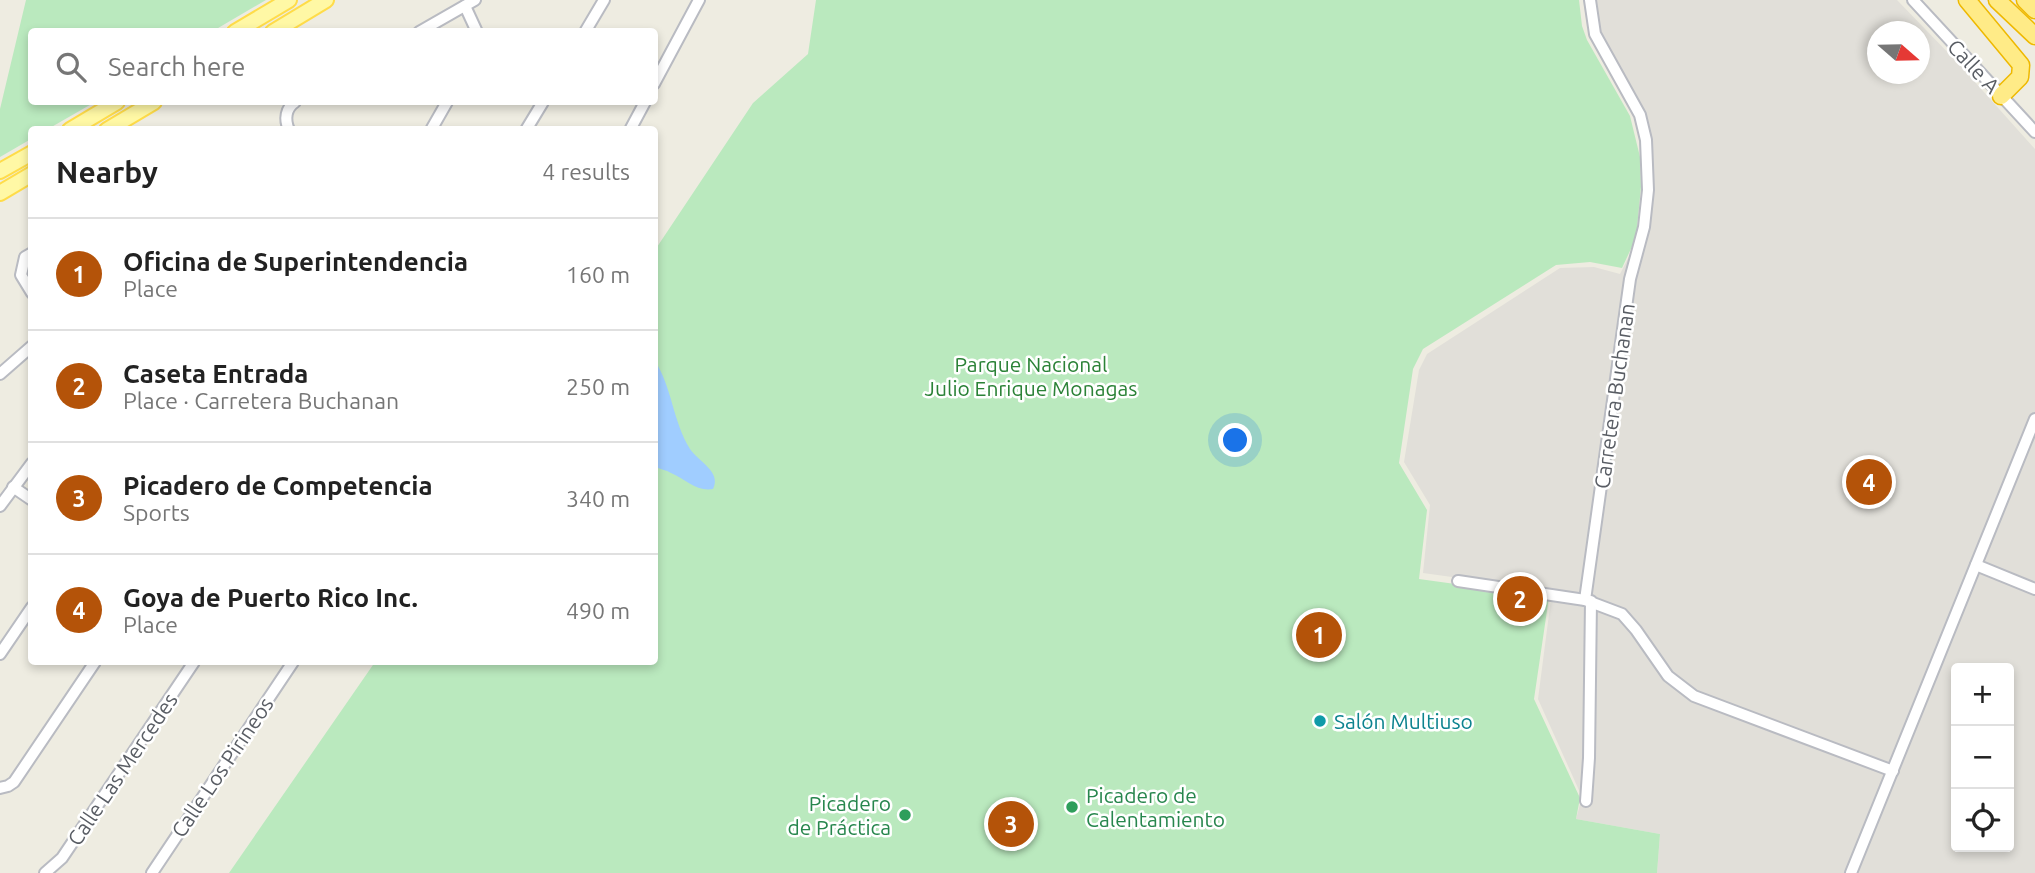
<!DOCTYPE html>
<html lang="en">
<head>
<meta charset="utf-8">
<style>
	:root { --surface:#fff; --page:#f2f2f2; --text:#222; --muted:#767676; --line:#e0e0e0; --accent:#b45309 }
	body { margin:0; font-family:Ubuntu,sans-serif; background:var(--page); color:var(--text) }
	.controls { position:absolute; right:21px; bottom:21px; display:grid; overflow:hidden; border-radius:7px; box-shadow:0 4px 10px #0003 }
	.controls button { width:63px; height:63px; display:grid; place-items:center; padding:0; border:0; border-bottom:2px solid var(--line); background:var(--surface); color:var(--text); font:35px sans-serif }
	.compass { position:absolute; left:1867px; top:21px; width:63px; height:63px; border-radius:50%; background:var(--surface); box-shadow:0 4px 10px #0003; rotate:110deg }
	.you { position:absolute; left:1236px; top:441px; width:24px; height:24px; margin:-18px; border:5px solid #fff; border-radius:50%; background:#1a73e8; box-shadow:0 0 0 10px #1a73e833 }
	.badge { display:grid; place-items:center; width:46px; height:46px; border-radius:50%; background:var(--accent); color:#fff; font-size:23px; font-weight:700 }
	.pin { position:absolute; translate:-50% -50%; border:4px solid #fff; box-shadow:0 2px 7px #0006 }
	.list { margin:0; padding:0; list-style:none }
	h2 { display:flex; justify-content:space-between; align-items:center; height:91px; margin:0; padding:0 28px; font-size:30px }
	h2 small { font-size:23px; font-weight:400; color:var(--muted) }
	.list li { display:grid; grid-template-columns:46px 1fr auto; gap:21px; align-items:center; box-sizing:border-box; height:112px; padding:0 28px; border-top:2px solid var(--line) }
	.list b { display:block; font-size:26px; white-space:nowrap }
	.list p { margin:0; font-size:23px; white-space:nowrap; color:var(--muted) }
	.list em { font-size:23px; font-style:normal; color:var(--muted) }
	.icon { flex:none; width:38px; height:38px; fill:none; stroke:currentColor; stroke-width:2; stroke-linecap:round; stroke-linejoin:round }
	.map { position:relative; flex:none; width:2035px; height:873px; overflow:hidden }
	.search { position:absolute; background:var(--surface); box-shadow:0 4px 10px #0003; left:28px; top:28px; width:630px; height:77px; display:flex; align-items:center; gap:18px; box-sizing:border-box; padding:0 24px; border-radius:7px; color:var(--muted); font-size:26px }
	.panel { position:absolute; background:var(--surface); box-shadow:0 4px 10px #0003; left:28px; top:126px; width:630px; height:539px; border-radius:7px }
	.map>svg:first-child { display:block }
	.industrial { fill:#e1dfd9; fill-rule:evenodd }
	.green { fill:#bae9be }
	.water { fill:#a0cdff }
	.lines { fill:none; stroke-linecap:round; stroke-linejoin:round }
	.minor-casing { stroke:#b9bbc2; stroke-width:14 }
	.major-casing { stroke:#ffdc49; stroke-width:18 }
	.highway-casing { stroke:#efb900; stroke-width:19 }
	.minor { stroke:#fff; stroke-width:10 }
	.major { stroke:#fff8a5; stroke-width:14 }
	.highway { stroke:#ffeb87; stroke-width:16 }
	.culture-dot { fill:#0f9aa8; stroke:#fff; stroke-width:2.5 }
	.leisure-dot { fill:#2e9e5b; stroke:#fff; stroke-width:2.5 }
	.labels { text-anchor:middle; dominant-baseline:central; stroke-width:5; stroke-linejoin:round; paint-order:stroke }
	.street-label { font-size:21px; fill:#595d64; stroke:#fff }
	.park-label { font-size:21px; fill:#2b8237; stroke:#fff }
	.culture-label { font-size:21px; fill:#0d838f; stroke:#fff; text-anchor:start }
	.leisure-label { font-size:21px; fill:#27864d; stroke:#fff; text-anchor:start }
</style>
</head>
<body>
<div class="map">
<svg width="2035" height="873" viewBox="0 0 2035 873">
	<rect width="100%" height="100%" fill="#eeece1"/>
	<path class="industrial" d="M1583,0H1897L1957,62L2035,149V873H1657L1660,834L1576,819L1582,797L1538,699L1552,591L1423,573L1430,505L1404,462L1419,370L1427,354L1560,268L1594,267L1620,274L1638,239L1643,189L1642,149L1634,114L1589,36ZM1878,32H1920V74H1878ZM1956,668H2009V847H1956Z"/>
	<g class="green">
		<path d="M26,0H266L213,31L32,32V102H95L48,129L32,130L31,139L0,157V109Z"/>
		<path d="M816,0H1579L1582,26L1587,40L1630,116L1640,157L1641,187L1636,238L1622,268L1590,262L1556,265L1423,349L1413,369L1399,463L1427,510L1419,579L1549,597L1534,699L1580,798L1576,819L1660,834L1657,873H229L375,662H654L655,250L753,103L808,54Z"/>
	</g>
	<path class="water" d="M655,361C672,387 673,422 690,449C698,461 722,472 713,489C697,492 685,479 671,473C666,470 660,469 655,467Z"/>
	<g class="lines">
		<g class="minor-casing">
			<g id="minor">
				<path d="M1913,0L2035,132"/>
				<path d="M465,6L477,32"/>
				<path d="M419,32L475,0"/>
				<path d="M585,32L604,0"/>
				<path d="M654,84L699,0"/>
				<path d="M289,130C284,119 286,108 295,102"/>
				<path d="M431,130L447,102"/>
				<path d="M526,130L543,102"/>
				<path d="M630,130L645,102"/>
				<path d="M32,253L25,257L21,275L32,293"/>
				<path d="M0,374L32,346"/>
				<path d="M13,487L32,500"/>
				<path d="M0,506L32,463"/>
				<path d="M1976,565L2035,589"/>
				<path d="M1458,581L1585,600L1622,614L1636,630L1668,676L1694,696L1893,771"/>
				<path d="M1585,600L1630,279L1644,227L1648,190L1646,140L1640,115L1595,34L1590,0"/>
				<path d="M0,654L32,607"/>
				<path d="M0,788L8,786L14,782L95,662"/>
				<path d="M1586,801L1589,758L1591,601"/>
				<path d="M45,873L62,858L194,662"/>
				<path d="M152,873L293,662"/>
				<path d="M1851,873L2035,419"/>
			</g>
		</g>
		<g class="major-casing">
			<g id="major">
				<path d="M235,32L289,0"/>
				<path d="M273,32L326,0"/>
				<path d="M70,130L117,102"/>
				<path d="M107,130L154,102"/>
				<path d="M0,171L32,153"/>
				<path d="M0,193L32,174"/>
			</g>
		</g>
		<g class="highway-casing">
			<g id="highway">
				<path d="M1967,0L2021,65L2020,77L2001,96"/>
				<path d="M1997,0L2035,36"/>
				<path d="M2025,0L2035,10"/>
			</g>
		</g>
		<use href="#minor" class="minor"/>
		<use href="#major" class="major"/>
		<use href="#highway" class="highway"/>
	</g>
	<circle class="culture-dot" cx="1320" cy="721" r="7"/>
	<g class="leisure-dot">
		<circle cx="1072" cy="807" r="7"/>
		<circle cx="905" cy="815" r="7"/>
	</g>
	<g class="labels">
		<g class="street-label">
			<text transform="translate(1974 66) rotate(47)">Calle A</text>
			<text transform="translate(1614 396) rotate(-82)">Carretera Buchanan</text>
			<text transform="translate(222 767) rotate(-56)">Calle Los Pirineos</text>
			<text transform="translate(122 769) rotate(-56)">Calle Las Mercedes</text>
		</g>
		<g class="park-label">
			<text x="1031" y="364">Parque Nacional<tspan x="1031" dy="24">Julio Enrique Monagas</tspan></text>
		</g>
		<g class="culture-label">
			<text x="1334" y="721">Salón Multiuso</text>
		</g>
		<g class="leisure-label">
			<text x="1086" y="795">Picadero de<tspan x="1086" dy="24">Calentamiento</tspan></text>
			<text x="891" y="803" text-anchor="end">Picadero<tspan x="891" dy="24">de Práctica</tspan></text>
		</g>
	</g>
</svg>
<div class="controls">
<button>+</button>
<button>−</button>
<button><svg class="icon" aria-label="locate" viewBox="0 0 24 24"><circle cx="12" cy="12" r="6"/><path d="M12 2v4M12 18v4M2 12h4M18 12h4"/></svg></button>
</div>
<svg class="compass" viewBox="-18 -18 36 36"><path d="M0-13l5 13h-10z" fill="#e53935"/><path d="M0 13l5-13h-10z" fill="#767676"/></svg>
<div class="you"></div>
<div class="pin badge" style="left:1319px;top:635px">1</div>
<div class="pin badge" style="left:1520px;top:599px">2</div>
<div class="pin badge" style="left:1011px;top:824px">3</div>
<div class="pin badge" style="left:1869px;top:482px">4</div>
<div class="search"><svg class="icon" aria-label="search" viewBox="0 0 24 24"><circle cx="10" cy="10" r="6"/><path d="M15 15l6 6"/></svg>Search here</div>
<section class="panel">
<h2>Nearby<small>4 results</small></h2>
<ul class="list">
<li><span class="badge">1</span><div><b>Oficina de Superintendencia</b><p>Place</p></div><em>160 m</em></li>
<li><span class="badge">2</span><div><b>Caseta Entrada</b><p>Place · Carretera Buchanan</p></div><em>250 m</em></li>
<li><span class="badge">3</span><div><b>Picadero de Competencia</b><p>Sports</p></div><em>340 m</em></li>
<li><span class="badge">4</span><div><b>Goya de Puerto Rico Inc.</b><p>Place</p></div><em>490 m</em></li>
</ul>
</section>
</div>
</body>
</html>
